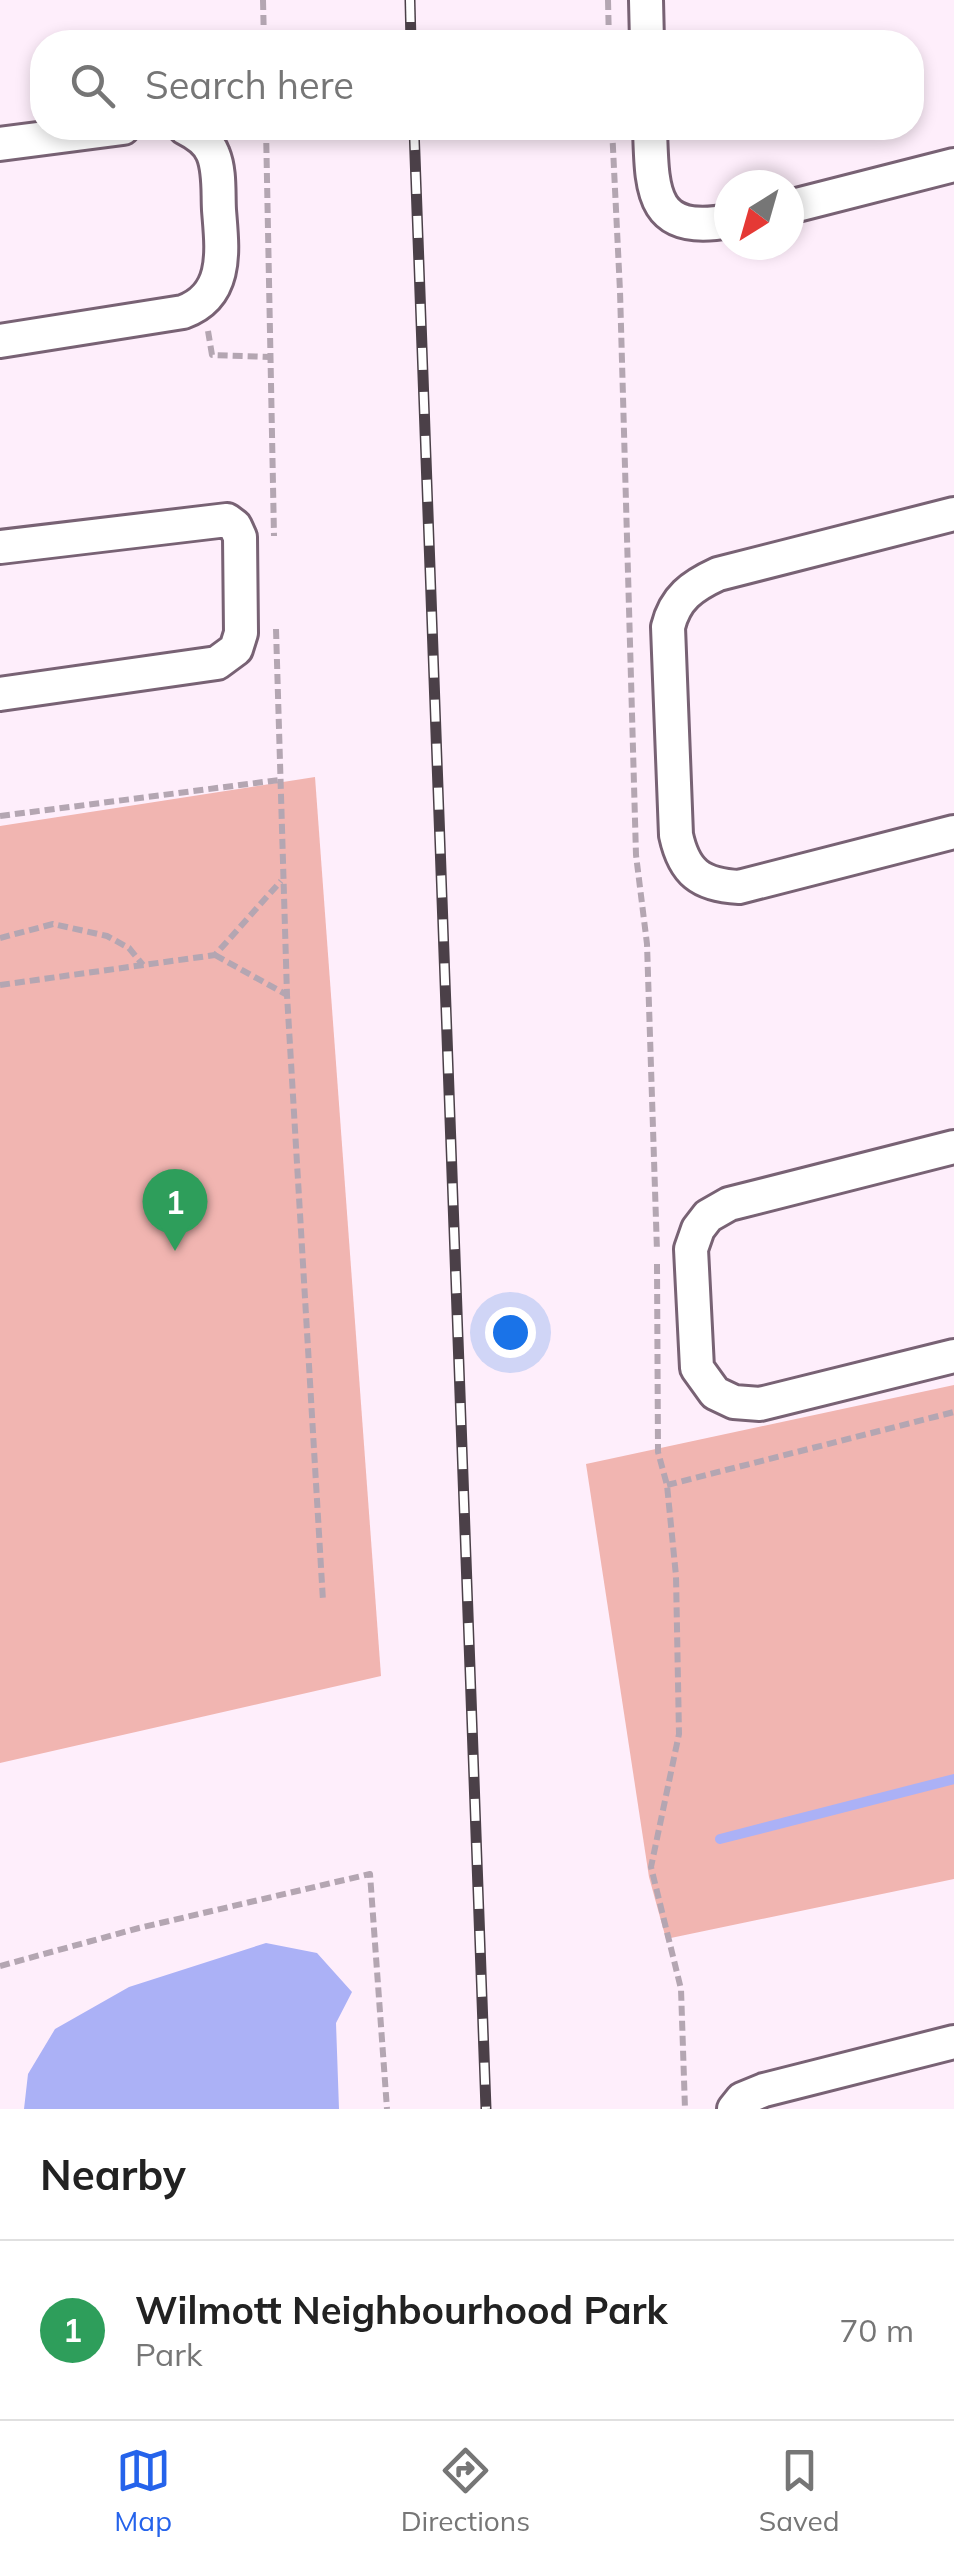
<!DOCTYPE html>
<html lang="en">
<head>
<meta charset="utf-8">
<style>
	:root { --surface:#fff; --page:#f6f6f6; --text:#222; --muted:#767676; --line:#e0e0e0; --accent:#2563eb }
	body { margin:0; font-family:Mulish,sans-serif; background:var(--page); color:var(--text) }
	.compass { position:absolute; left:714px; top:170px; width:90px; height:90px; border-radius:50%; background:var(--surface); box-shadow:0 5px 15px #0003; rotate:217deg }
	.you { position:absolute; left:510px; top:1332px; width:35px; height:35px; margin:-25px; border:8px solid #fff; border-radius:50%; background:#1a73e8; box-shadow:0 0 0 15px #1a73e833 }
	.badge { display:grid; place-items:center; width:65px; height:65px; border-radius:50%; background:var(--accent); color:#fff; font-size:32px; font-weight:700 }
	.pin { position:absolute; translate:-50% -82px; filter:drop-shadow(0 2px 5px #0008) }
	.pin::after { content:''; position:absolute; top:52px; width:35px; height:30px; background:inherit; clip-path:polygon(0 0,100% 0,50% 100%) }
	.list { margin:0; padding:0; list-style:none }
	h2 { display:flex; justify-content:space-between; align-items:center; height:130px; margin:0; padding:0 40px; font-size:42px }
	h2 small { font-size:32px; font-weight:400; color:var(--muted) }
	.list li { display:grid; grid-template-columns:65px 1fr auto; gap:30px; align-items:center; box-sizing:border-box; height:180px; padding:0 40px; border-top:2px solid var(--line) }
	.list b { display:block; font-size:38px; white-space:nowrap }
	.list p { margin:0; font-size:32px; white-space:nowrap; color:var(--muted) }
	.list em { font-size:32px; font-style:normal; color:var(--muted) }
	.icon { flex:none; width:55px; height:55px; fill:none; stroke:currentColor; stroke-width:2; stroke-linecap:round; stroke-linejoin:round }
	.map { position:relative; flex:none; width:954px; height:2109px; overflow:hidden }
	.search { position:absolute; background:var(--surface); box-shadow:0 5px 15px #0003; left:30px; right:30px; top:30px; height:110px; display:flex; align-items:center; gap:25px; box-sizing:border-box; padding:0 35px; border-radius:40px; color:var(--muted); font-size:38px }
	.sheet { height:310px; background:var(--surface) }
	nav { display:flex; justify-content:space-around; align-items:center; box-sizing:border-box; height:140px; border-top:2px solid var(--line); background:var(--surface); font-size:28px; color:var(--muted) }
	nav a { display:grid; justify-items:center; gap:5px }
	nav .on { color:var(--accent) }
	.map>svg:first-child { display:block }
	.green { fill:#f1b5b1 }
	.water { fill:#abb1f6 }
	.lines { fill:none; stroke-linecap:round; stroke-linejoin:round }
	.stream { stroke:#abb1f6; stroke-width:10 }
	.street-casing { stroke:#786274; stroke-width:38 }
	.path { stroke:#b4a6b2; stroke-width:6; stroke-dasharray:10 5; stroke-linecap:butt }
	.street { stroke:#fff; stroke-width:32 }
	.rail-casing { stroke:#4b4048; stroke-width:11 }
	.rail { stroke:#fff; stroke-width:8; stroke-dasharray:22; stroke-linecap:butt }
</style>
</head>
<body>
<div class="map">
<svg width="954" height="2109" viewBox="0 0 954 2109">
	<rect width="100%" height="100%" fill="#feeefb"/>
	<g class="green">
		<path d="M315,777L381,1676L0,1763V826Z"/>
		<path d="M954,1385V1879L666,1939L649,1877L586,1464Z"/>
	</g>
	<path class="water" d="M266,1943L317,1953L352,1992L336,2023L339,2109H24L28,2074L55,2029L129,1987Z"/>
	<g class="lines">
		<path class="stream" d="M720,1839L954,1779"/>
		<g class="street-casing">
			<g id="street">
				<path d="M646,0L647,42"/>
				<path d="M650,128C652,190 650,236 729,221"/>
				<path d="M0,144L123,128"/>
				<path d="M789,207L954,165"/>
				<path d="M0,341L183,312C229,295 222,249 219,210C218,192 220,171 213,154C208,141 197,134 185,128"/>
				<path d="M954,514L718,574C692,586 675,598 668,627L676,835C684,872 700,885 739,887L954,832"/>
				<path d="M0,547L227,520L235,526L240,537L241,633L236,649L217,663L0,694"/>
				<path d="M954,1147L729,1204L708,1216L698,1229L691,1249L697,1368L715,1393L734,1402L760,1404L954,1356"/>
				<path d="M734,2109L742,2099L764,2090L954,2042"/>
			</g>
		</g>
		<g class="path">
			<path d="M263,0L264,42"/>
			<path d="M608,0L609,42"/>
			<path d="M266,128L274,536"/>
			<path d="M612,128L620,291L636,855L647,944L657,1251"/>
			<path d="M208,331L212,355L270,357"/>
			<path d="M276,629L287,995L323,1601"/>
			<path d="M0,816L279,780"/>
			<path d="M0,938L53,924L107,936L129,948L143,965"/>
			<path d="M215,955L287,995"/>
			<path d="M0,985L215,955L281,881"/>
			<path d="M657,1264L658,1452L667,1485L676,1576L679,1734L651,1867L681,1989L685,2109"/>
			<path d="M667,1485L954,1412"/>
			<path d="M0,1966L139,1928L370,1874L387,2109"/>
		</g>
		<use href="#street" class="street"/>
		<g class="rail-casing">
			<g id="rail">
				<path d="M410,0L411,42"/>
				<path d="M414,128L486,2109"/>
			</g>
		</g>
		<use href="#rail" class="rail"/>
	</g>
</svg>
<svg class="compass" viewBox="-18 -18 36 36"><path d="M0-13l5 13h-10z" fill="#e53935"/><path d="M0 13l5-13h-10z" fill="#767676"/></svg>
<div class="you"></div>
<div class="pin badge" style="left:175px;top:1251px;background:#2e9e5b">1</div>
<div class="search"><svg class="icon" aria-label="search" viewBox="0 0 24 24"><circle cx="10" cy="10" r="6"/><path d="M15 15l6 6"/></svg>Search here</div>
</div>
<section class="sheet">
<h2>Nearby<small></small></h2>
<ul class="list">
<li><span class="badge" style="background:#2e9e5b">1</span><div><b>Wilmott Neighbourhood Park</b><p>Park</p></div><em>70 m</em></li>
</ul>
</section>
<nav>
<a class="on"><svg class="icon" aria-label="map" viewBox="0 0 24 24"><path d="M3 6l6-2 6 2 6-2v14l-6 2-6-2-6 2zM9 4v14M15 6v14"/></svg>Map</a>
<a><svg class="icon" aria-label="directions" viewBox="0 0 24 24"><path d="M12 3l9 9-9 9-9-9zM9 14v-3h6M13 9l2 2-2 2"/></svg>Directions</a>
<a><svg class="icon" aria-label="saved" viewBox="0 0 24 24"><path d="M7 4h10v16l-5-4-5 4z"/></svg>Saved</a>
</nav>
</body>
</html>
